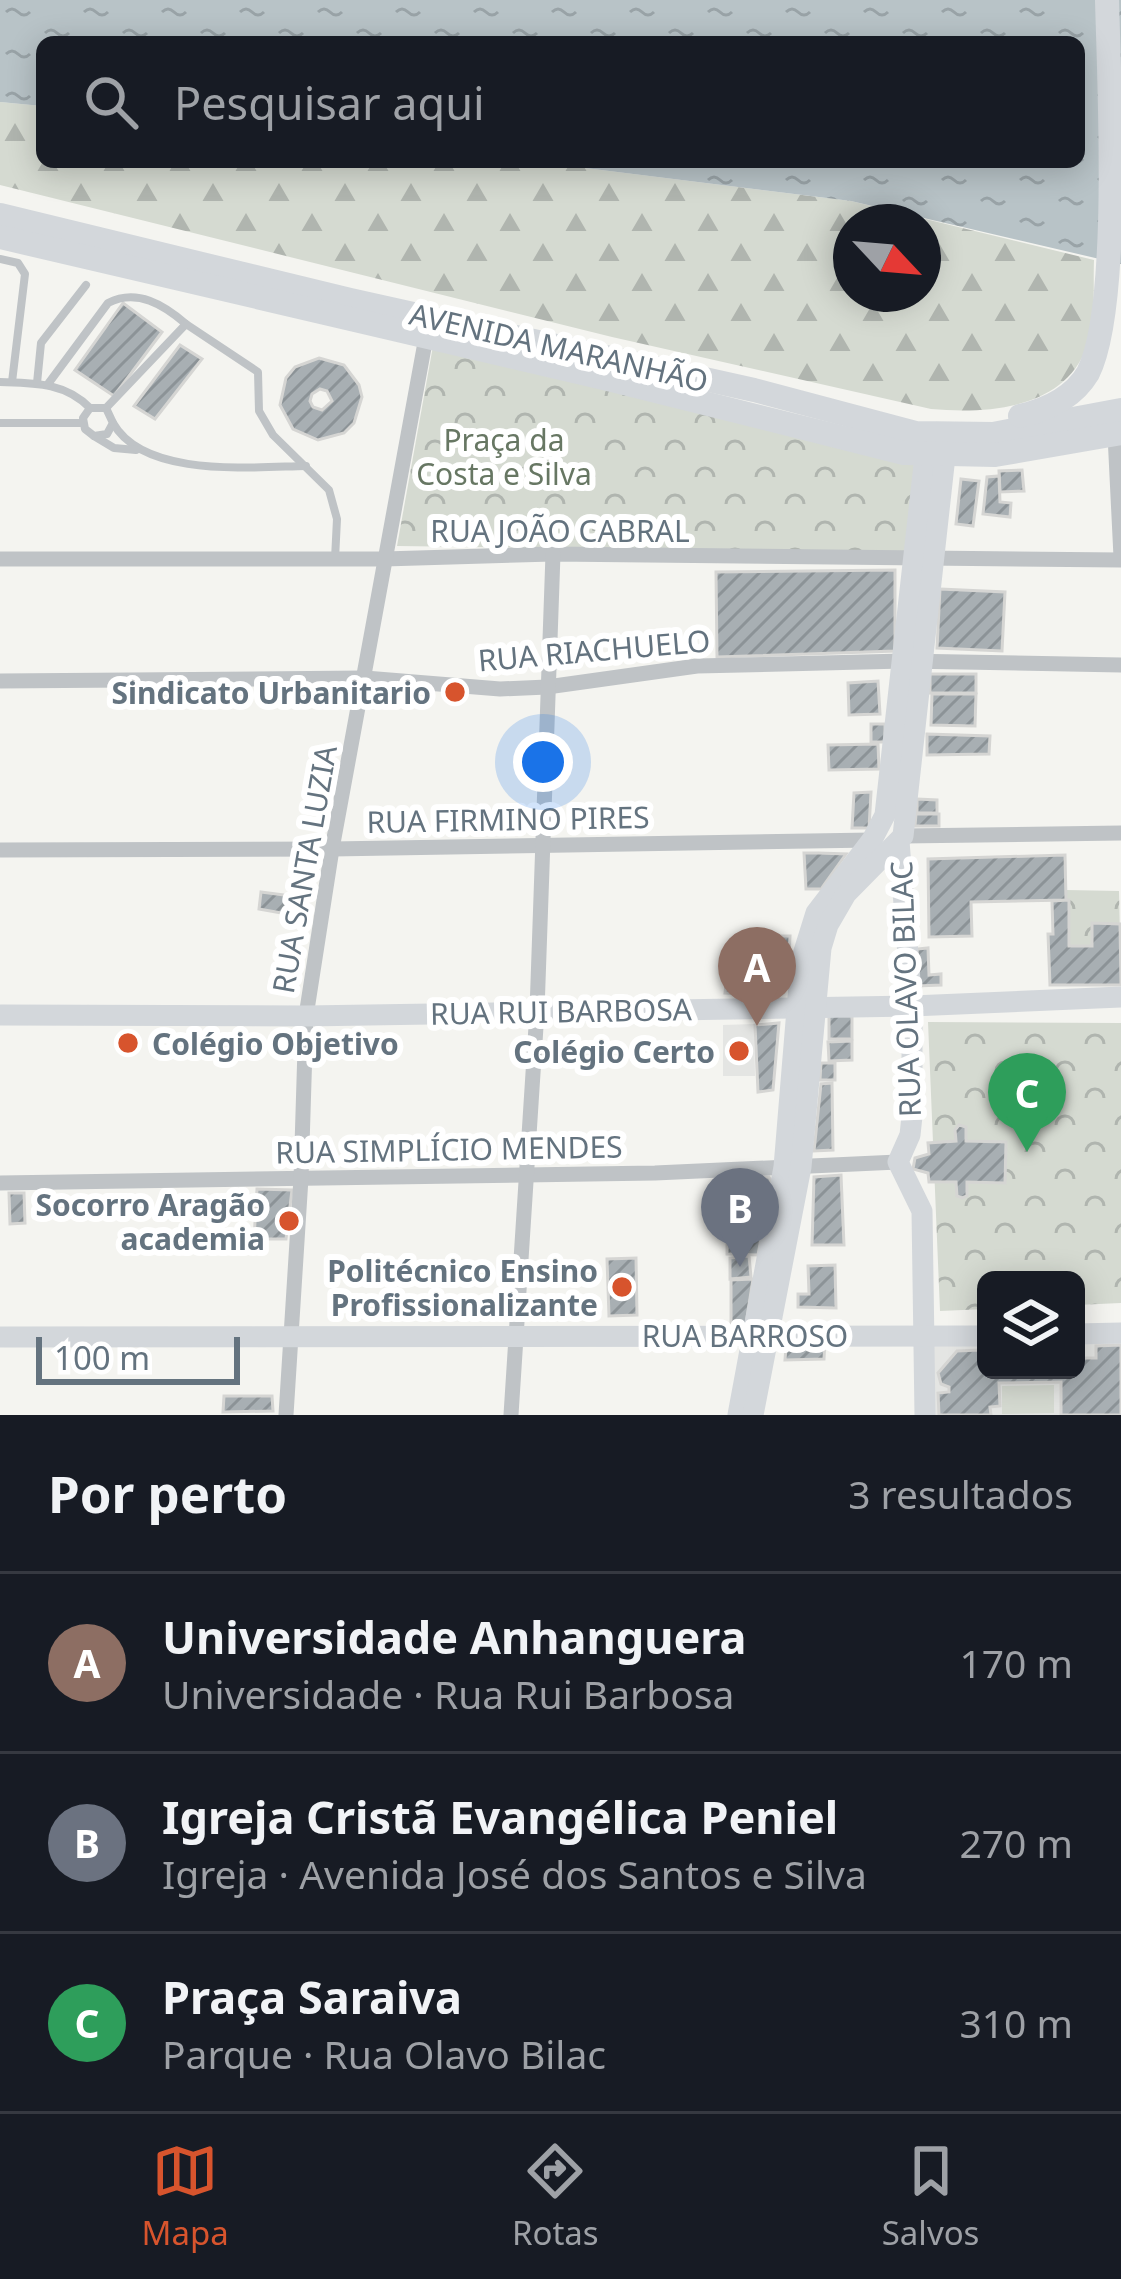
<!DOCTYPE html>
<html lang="pt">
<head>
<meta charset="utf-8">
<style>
	:root { --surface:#171b24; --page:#20242c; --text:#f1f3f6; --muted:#9ea1a6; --line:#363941; --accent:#d7542d }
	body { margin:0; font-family:"Noto Sans",sans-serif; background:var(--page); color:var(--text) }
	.controls { position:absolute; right:36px; bottom:36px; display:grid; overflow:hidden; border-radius:18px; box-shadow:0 6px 30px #0003 }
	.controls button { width:108px; height:108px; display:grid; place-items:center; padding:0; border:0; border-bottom:3px solid var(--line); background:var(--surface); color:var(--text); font:60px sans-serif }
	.compass { position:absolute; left:833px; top:204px; width:108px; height:108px; border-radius:50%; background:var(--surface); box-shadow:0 6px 30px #0003; rotate:116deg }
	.scale { position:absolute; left:36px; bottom:30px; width:204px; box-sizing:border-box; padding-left:12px; border:6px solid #64737f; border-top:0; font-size:33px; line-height:42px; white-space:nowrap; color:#64737f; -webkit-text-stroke:9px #fff; paint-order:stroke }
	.you { position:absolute; left:543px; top:762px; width:42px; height:42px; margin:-30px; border:9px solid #fff; border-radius:50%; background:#1a73e8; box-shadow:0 0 0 18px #1a73e833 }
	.badge { display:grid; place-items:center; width:78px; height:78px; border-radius:50%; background:var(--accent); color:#fff; font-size:39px; font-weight:700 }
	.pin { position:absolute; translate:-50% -99px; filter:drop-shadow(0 3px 6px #0008) }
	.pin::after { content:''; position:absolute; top:63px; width:42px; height:36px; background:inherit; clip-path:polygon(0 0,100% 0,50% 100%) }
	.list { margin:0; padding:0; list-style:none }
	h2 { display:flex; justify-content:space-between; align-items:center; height:156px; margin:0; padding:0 48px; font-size:51px }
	h2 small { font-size:39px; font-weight:400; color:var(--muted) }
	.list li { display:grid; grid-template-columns:78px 1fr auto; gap:36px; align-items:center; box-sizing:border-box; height:180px; padding:0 48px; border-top:3px solid var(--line) }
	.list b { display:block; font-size:45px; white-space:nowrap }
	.list p { margin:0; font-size:39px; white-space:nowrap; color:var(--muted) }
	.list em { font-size:39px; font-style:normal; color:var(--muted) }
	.icon { flex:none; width:66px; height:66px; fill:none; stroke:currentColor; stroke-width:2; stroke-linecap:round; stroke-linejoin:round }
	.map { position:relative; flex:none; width:1121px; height:1415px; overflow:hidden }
	.search { position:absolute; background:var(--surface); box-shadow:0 6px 30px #0003; left:36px; right:36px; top:36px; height:132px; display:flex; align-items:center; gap:30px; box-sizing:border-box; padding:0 42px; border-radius:18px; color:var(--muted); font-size:45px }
	.sheet { height:696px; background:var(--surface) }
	nav { display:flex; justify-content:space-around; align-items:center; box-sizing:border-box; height:168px; border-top:3px solid var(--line); background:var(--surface); font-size:33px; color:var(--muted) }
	nav a { display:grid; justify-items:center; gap:6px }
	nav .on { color:var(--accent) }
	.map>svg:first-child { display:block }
	.built { fill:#e4e5e3 }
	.forest { fill:url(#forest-firs); fill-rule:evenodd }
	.park { fill:url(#park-crowns) }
	.pitch { fill:#d5dad1 }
	.water { fill:url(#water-ripples) }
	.building { fill:url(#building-hatch); stroke:#d5d5d3; stroke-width:3; fill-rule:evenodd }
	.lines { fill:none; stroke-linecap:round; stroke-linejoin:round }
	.lane { stroke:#bfc3c6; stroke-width:8 }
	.street { stroke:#bfc3c6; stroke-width:15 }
	.secondary { stroke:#d3d7db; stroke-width:21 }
	.primary { stroke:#d3d7db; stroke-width:24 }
	.poi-dot { fill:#d7542d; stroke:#fff; stroke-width:4.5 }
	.labels { text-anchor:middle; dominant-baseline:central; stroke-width:12; stroke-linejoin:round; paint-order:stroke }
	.street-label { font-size:30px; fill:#64737f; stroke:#fff }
	.park-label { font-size:30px; fill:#677763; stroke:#fff }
	.poi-label { font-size:30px; font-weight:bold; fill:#64737f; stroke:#fff; text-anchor:end }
</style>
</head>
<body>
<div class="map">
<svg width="1121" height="1415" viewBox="0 0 1121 1415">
	<defs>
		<pattern id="forest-firs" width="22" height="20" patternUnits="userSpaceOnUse" patternTransform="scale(3)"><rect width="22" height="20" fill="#d5dad1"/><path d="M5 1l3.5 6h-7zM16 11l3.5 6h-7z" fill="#b0b5af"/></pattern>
		<pattern id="park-crowns" width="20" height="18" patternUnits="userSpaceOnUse" patternTransform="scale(3)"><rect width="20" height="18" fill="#d5dad1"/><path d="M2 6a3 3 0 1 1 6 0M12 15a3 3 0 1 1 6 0" fill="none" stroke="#b0b5af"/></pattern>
		<pattern id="water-ripples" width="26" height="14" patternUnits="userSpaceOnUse" patternTransform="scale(3)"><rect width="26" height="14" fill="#b8c3c7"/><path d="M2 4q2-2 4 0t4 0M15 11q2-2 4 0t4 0" fill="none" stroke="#99a3a7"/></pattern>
		<pattern id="building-hatch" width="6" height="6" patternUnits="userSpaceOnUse" patternTransform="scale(3)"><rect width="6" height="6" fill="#a8afb3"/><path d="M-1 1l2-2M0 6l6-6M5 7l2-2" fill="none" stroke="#8c9397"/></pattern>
	</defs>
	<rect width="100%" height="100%" fill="#f4f4f0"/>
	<g class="built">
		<path d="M754,1024L755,1076H723V1025Z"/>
		<path d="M1076,1339H1121V1415H934L932,1341L986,1340V1370H1076Z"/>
	</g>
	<path class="forest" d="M0,102L42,106V162H537L851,201L1094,260C1093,286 1096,321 1087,346C1065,409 988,414 931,409L612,337L0,185ZM851,222H923V294H851Z"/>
	<g class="park">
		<path d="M433,346L917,460L906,553L397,546Z"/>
		<path d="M1066,890L1119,891L1121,985H1050L1048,934L1053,933L1052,901L1066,900Z"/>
		<path d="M928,1022L1121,1023V1303L1076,1305V1280H986V1309L940,1311Z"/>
	</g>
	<path class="pitch" d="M1054,1385V1413L1002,1414V1386Z"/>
	<path class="water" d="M0,0H1121V264L851,201L537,162H1079V42H42V106L0,102Z"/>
	<g class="building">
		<path d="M123,303L162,332L114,396L75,370Z"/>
		<path d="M180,345L202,359L155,419L134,406Z"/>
		<path d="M319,358L344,365L359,385L362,397L354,423L344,433L318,440L293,429L280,405L286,378L295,367ZM320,389L327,391L332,401L322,410L313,407L310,401L312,394Z"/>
		<path d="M1022,470L1024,491L1000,492L999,471Z"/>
		<path d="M999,476L1000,502L1011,503L1010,517L983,514L987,477Z"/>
		<path d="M961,479L979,481L973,526L956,524Z"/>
		<path d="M895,570V651L717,657L716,572Z"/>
		<path d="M940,589L1005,592L1002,651L937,648Z"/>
		<rect x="930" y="674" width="46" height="19"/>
		<path d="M878,681L880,714L849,715L848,683Z"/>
		<path d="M932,694H976L975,726L931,725Z"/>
		<rect x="871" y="724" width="14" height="18"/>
		<path d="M927,734L990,736L989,754L927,755Z"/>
		<path d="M878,744L879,769L829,770L828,745Z"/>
		<path d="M871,792L869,828H852L854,793Z"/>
		<path d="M917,799L937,800V813H917Z"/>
		<path d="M916,814H939V826H915Z"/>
		<path d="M804,853H818L846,854L821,889H806Z"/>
		<path d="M1065,855L1066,900L971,902L972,936L929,937L928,859Z"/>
		<path d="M261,892L307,898L304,917L259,909Z"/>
		<path d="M1069,900V946H1092V923L1120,924L1121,985H1050L1048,934H1053L1052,901Z"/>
		<path d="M757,936H790L788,976H772L769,995L725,993L727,974L756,976Z"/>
		<path d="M928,948L929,975L941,974V985L917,986V949Z"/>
		<path d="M829,1015L852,1016V1039H829Z"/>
		<path d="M779,1023L773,1090L758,1092L755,1025Z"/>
		<path d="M852,1041V1060L829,1061L828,1042Z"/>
		<path d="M821,1063H835V1080H820Z"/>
		<path d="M832,1083L833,1150L814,1151L821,1084Z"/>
		<path d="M959,1125L966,1127V1141L1006,1142L1005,1183L967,1182V1196L962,1198L957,1196L956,1182H929L928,1173L913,1169L915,1158L929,1154L928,1143L956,1141L955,1130Z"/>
		<path d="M841,1175L844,1245H812L814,1177Z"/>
		<path d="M769,1177L771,1181L758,1255L727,1254V1178Z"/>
		<path d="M257,1189L292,1190L286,1239H254Z"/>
		<path d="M9,1193H24L25,1223L10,1224Z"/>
		<path d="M749,1256L751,1277L730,1279V1258Z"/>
		<path d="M636,1258L637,1315L609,1316L607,1259Z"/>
		<path d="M835,1265L836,1308L798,1307V1294H809L808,1266Z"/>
		<path d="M753,1279L746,1324H731V1280Z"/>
		<path d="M825,1340L824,1359L785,1360L786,1347H806Z"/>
		<path d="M1121,1345V1415H1061V1382L999,1383L1000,1406L990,1407L991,1415H939L938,1393L949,1392V1387L941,1384L938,1373L957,1351L980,1350V1358H986V1370H1076V1358H1096V1346Z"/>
		<path d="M224,1396H272L273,1411L223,1412Z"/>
	</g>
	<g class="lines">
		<g class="lane">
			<path d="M0,259L18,263L25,274L12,382"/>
			<path d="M0,382C33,383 65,382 90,408H106L113,423L107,434L94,436L85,429L83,418L90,408"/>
			<path d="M37,383L41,343L86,285"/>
			<path d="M48,384L108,303C137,288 164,305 186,324"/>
			<path d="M106,408L186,324L258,372L259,411L273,435L329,490L337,519L335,559"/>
			<path d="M0,423H83"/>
			<path d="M113,423C144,478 251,467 306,466"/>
			<path d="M94,436L114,448L136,450"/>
		</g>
		<g class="street">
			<path d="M1115,435L1121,557"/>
			<path d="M0,559H384L553,554L1121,560"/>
			<path d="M0,681L365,678L500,689L547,687L697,666L904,661L1121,665"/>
			<path d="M903,836L1121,833"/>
			<path d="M0,850L332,849L872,840"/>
			<path d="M0,1183L655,1173L898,1162"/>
			<path d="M286,1415L301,1178L306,1016L332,849L426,337"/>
			<path d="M511,1415L537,1011L553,554"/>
		</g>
		<g class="secondary">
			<path d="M899,841L912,1006V1116L910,1135L898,1162L922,1211L925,1415"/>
			<path d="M0,1015L306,1016L912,1006L1121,997"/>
			<path d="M1076,1334L1121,1333"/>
			<path d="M0,1337L986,1336"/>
			<path d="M738,1415L784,1167L801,961L816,913L872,840L885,815L925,456L939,444"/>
			<path d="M753,1415L801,1167L821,948L828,925L846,894L903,836L945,456L931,444"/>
		</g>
		<g class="primary">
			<path d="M0,215L350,300L754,390L916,433L993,434L1121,410"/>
			<path d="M0,237L608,379L904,453L995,455L1121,433"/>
			<path d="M1020,416C1047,410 1073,398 1088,373C1121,308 1109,83 1107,0"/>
		</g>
	</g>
	<g class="poi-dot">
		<circle cx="455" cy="692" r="12"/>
		<circle cx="128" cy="1043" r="12"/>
		<circle cx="739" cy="1051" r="12"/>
		<circle cx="289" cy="1221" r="12"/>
		<circle cx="622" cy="1287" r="12"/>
	</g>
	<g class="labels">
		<g class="street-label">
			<text transform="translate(559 347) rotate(13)">AVENIDA MARANHÃO</text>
			<text x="560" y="530">RUA JOÃO CABRAL</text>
			<text transform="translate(594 650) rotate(-5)">RUA RIACHUELO</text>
			<text transform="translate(508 819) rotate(-1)">RUA FIRMINO PIRES</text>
			<text transform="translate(304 869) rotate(-80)">RUA SANTA LUZIA</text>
			<text transform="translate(905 989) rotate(-92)">RUA OLAVO BILAC</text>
			<text transform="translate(561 1011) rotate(-1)">RUA RUI BARBOSA</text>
			<text transform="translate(449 1149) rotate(-1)">RUA SIMPLÍCIO MENDES</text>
			<text x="745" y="1335">RUA BARROSO</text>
		</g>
		<g class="park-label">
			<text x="504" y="439">Praça da<tspan x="504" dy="34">Costa e Silva</tspan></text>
		</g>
		<g class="poi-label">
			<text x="431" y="692">Sindicato Urbanitario</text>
			<text x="152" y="1043" text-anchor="start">Colégio Objetivo</text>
			<text x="715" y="1051">Colégio Certo</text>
			<text x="265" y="1204">Socorro Aragão<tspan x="265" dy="34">academia</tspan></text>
			<text x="598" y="1270">Politécnico Ensino<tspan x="598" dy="34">Profissionalizante</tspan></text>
		</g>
	</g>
</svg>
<div class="controls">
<button><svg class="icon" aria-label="layers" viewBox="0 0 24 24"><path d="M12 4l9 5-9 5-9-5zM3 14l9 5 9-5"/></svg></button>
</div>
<svg class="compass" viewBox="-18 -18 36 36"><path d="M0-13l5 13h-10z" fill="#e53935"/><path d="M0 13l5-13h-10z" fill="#9ea1a6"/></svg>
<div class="scale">100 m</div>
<div class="you"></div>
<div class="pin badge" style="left:757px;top:1026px;background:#8d6e63">A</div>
<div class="pin badge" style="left:740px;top:1267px;background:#6b7280">B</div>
<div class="pin badge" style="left:1027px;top:1152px;background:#2e9e5b">C</div>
<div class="search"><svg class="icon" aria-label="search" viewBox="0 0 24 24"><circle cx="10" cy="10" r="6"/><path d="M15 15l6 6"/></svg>Pesquisar aqui</div>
</div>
<section class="sheet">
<h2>Por perto<small>3 resultados</small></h2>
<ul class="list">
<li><span class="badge" style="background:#8d6e63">A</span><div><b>Universidade Anhanguera</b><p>Universidade · Rua Rui Barbosa</p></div><em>170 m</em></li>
<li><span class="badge" style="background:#6b7280">B</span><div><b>Igreja Cristã Evangélica Peniel</b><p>Igreja · Avenida José dos Santos e Silva</p></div><em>270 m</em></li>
<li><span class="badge" style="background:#2e9e5b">C</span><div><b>Praça Saraiva</b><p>Parque · Rua Olavo Bilac</p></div><em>310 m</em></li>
</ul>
</section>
<nav>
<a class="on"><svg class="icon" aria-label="map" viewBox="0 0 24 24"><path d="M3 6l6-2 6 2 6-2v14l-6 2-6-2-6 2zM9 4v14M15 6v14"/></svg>Mapa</a>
<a><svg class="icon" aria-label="directions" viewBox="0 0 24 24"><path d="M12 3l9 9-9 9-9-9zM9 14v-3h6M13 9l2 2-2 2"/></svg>Rotas</a>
<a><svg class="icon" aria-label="saved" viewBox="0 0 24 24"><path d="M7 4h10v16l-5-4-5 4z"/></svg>Salvos</a>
</nav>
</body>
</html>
